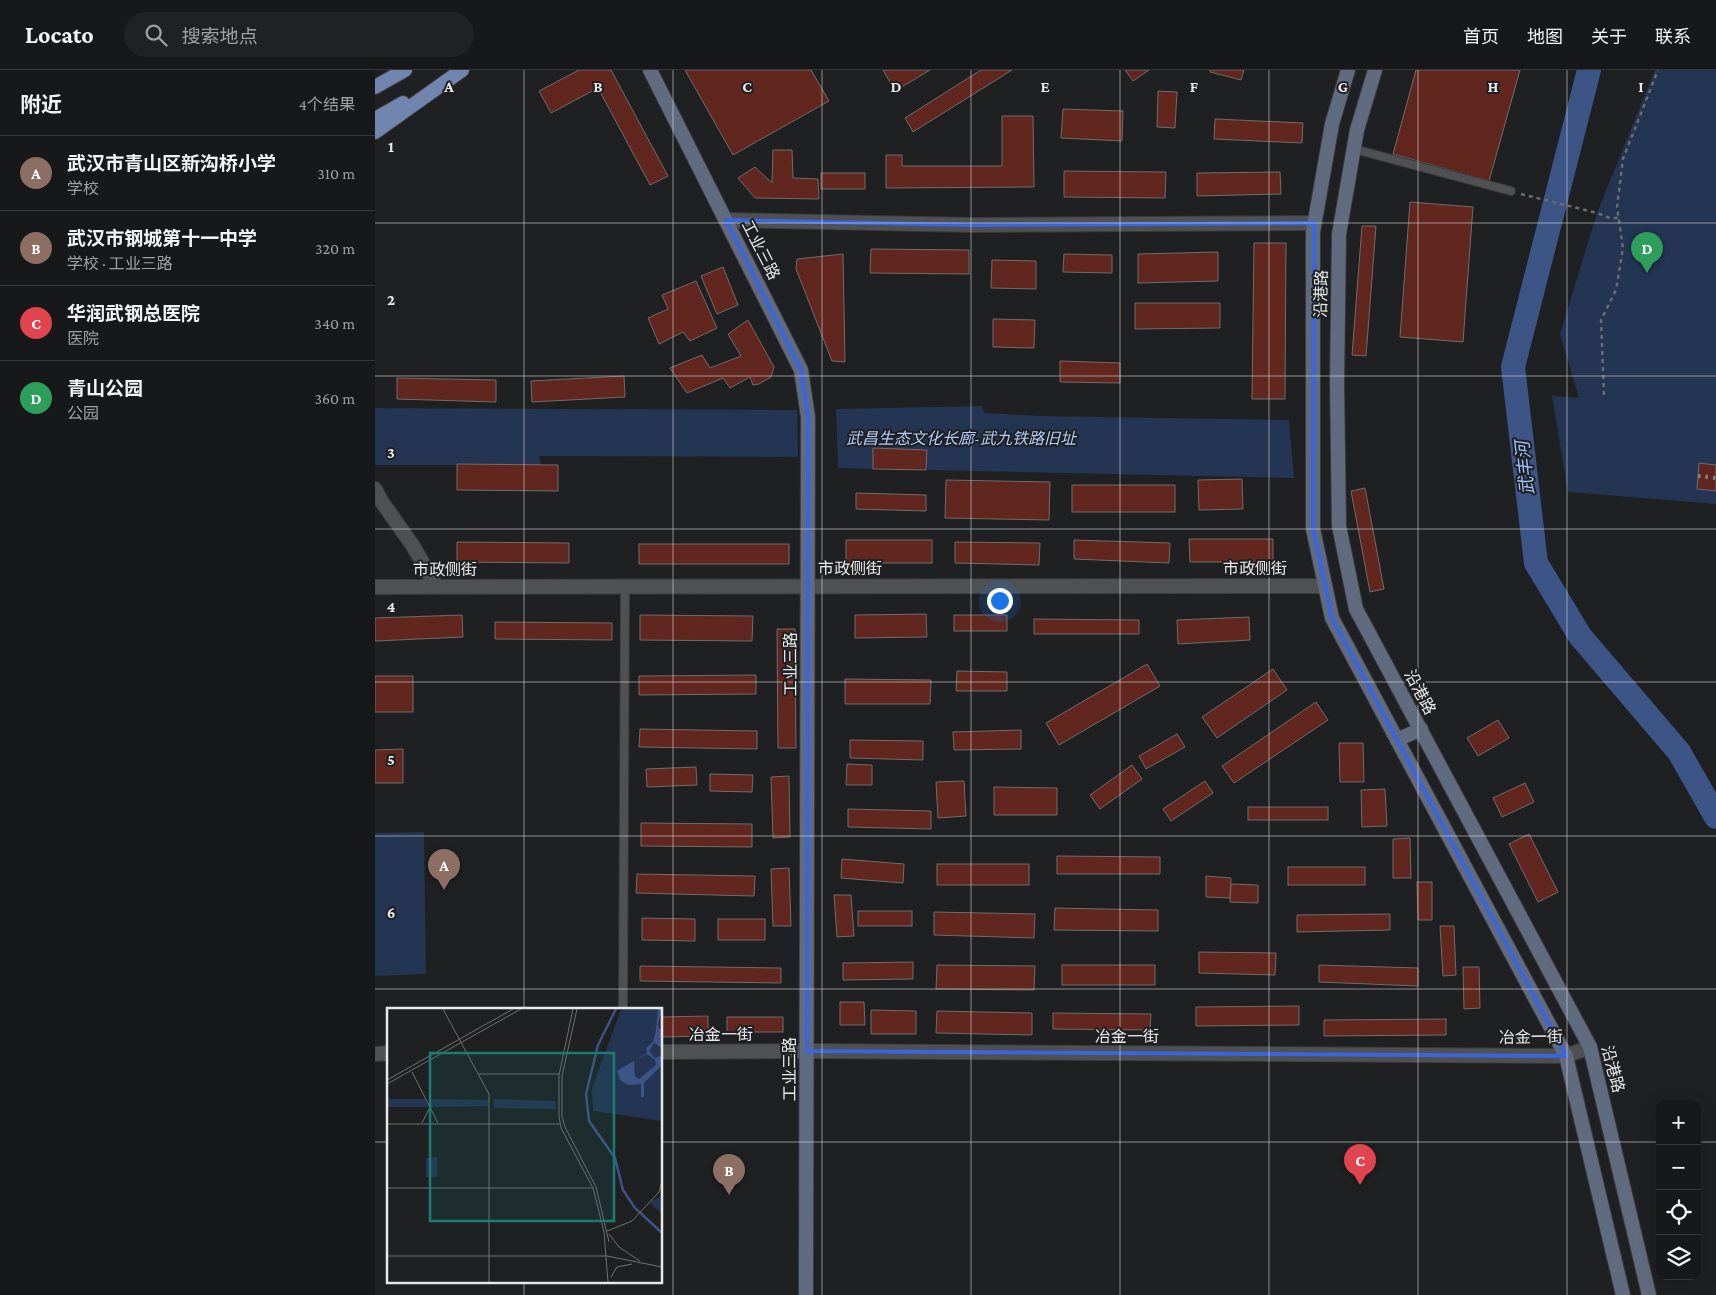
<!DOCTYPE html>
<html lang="zh">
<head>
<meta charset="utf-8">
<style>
	:root { --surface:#16181a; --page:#1f2123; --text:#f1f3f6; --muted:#9ea0a2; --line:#353739; --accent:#f59d8f }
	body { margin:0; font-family:"Crimson Pro","Noto Sans SC",serif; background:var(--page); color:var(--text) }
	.controls { position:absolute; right:15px; bottom:15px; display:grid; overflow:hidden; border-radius:10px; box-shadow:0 5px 20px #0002 }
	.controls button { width:45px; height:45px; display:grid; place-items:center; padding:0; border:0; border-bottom:1px solid var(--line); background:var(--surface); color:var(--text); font:25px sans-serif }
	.you { position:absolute; left:624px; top:530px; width:18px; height:18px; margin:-12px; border:4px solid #fff; border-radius:50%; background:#1a73e8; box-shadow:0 0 0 8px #1a73e833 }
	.badge { display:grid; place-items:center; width:32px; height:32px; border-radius:50%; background:var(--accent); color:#fff; font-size:16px; font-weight:700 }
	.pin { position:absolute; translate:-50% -41px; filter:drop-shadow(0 1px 2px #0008) }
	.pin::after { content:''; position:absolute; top:26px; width:18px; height:15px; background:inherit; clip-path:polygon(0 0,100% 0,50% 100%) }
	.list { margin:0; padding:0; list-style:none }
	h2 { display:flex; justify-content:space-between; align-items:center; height:65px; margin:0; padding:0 20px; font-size:21px }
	h2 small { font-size:16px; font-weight:400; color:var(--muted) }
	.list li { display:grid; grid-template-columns:32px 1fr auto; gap:15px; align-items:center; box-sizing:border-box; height:75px; padding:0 20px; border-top:1px solid var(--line) }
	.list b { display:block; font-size:19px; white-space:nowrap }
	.list p { margin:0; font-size:16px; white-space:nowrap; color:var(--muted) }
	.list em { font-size:16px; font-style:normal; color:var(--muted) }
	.icon { flex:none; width:28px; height:28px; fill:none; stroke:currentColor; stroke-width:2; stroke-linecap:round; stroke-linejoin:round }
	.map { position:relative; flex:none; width:1341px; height:1225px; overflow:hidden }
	header { display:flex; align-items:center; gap:30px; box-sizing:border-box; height:70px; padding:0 25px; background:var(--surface); border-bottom:1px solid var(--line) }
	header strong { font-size:24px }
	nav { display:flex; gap:28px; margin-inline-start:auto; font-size:18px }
	.search { width:350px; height:45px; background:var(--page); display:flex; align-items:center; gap:12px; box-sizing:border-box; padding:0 18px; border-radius:28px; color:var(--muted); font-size:19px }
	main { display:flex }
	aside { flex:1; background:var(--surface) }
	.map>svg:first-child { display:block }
	.green { fill:#243453 }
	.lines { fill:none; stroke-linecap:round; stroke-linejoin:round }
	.river { stroke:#3c5486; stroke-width:24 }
	.building { fill:#61271f; stroke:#706c6b }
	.service-casing { stroke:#393a3c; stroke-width:10 }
	.minor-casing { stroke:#393a3c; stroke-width:16 }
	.tertiary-casing { stroke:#393a3c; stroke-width:16 }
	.secondary-casing { stroke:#393a3c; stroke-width:16 }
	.primary-casing { stroke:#393a3c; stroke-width:16 }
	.path { stroke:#6a6c6e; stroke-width:2.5; stroke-dasharray:4 4; stroke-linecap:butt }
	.service { stroke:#4e5052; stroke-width:8 }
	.minor { stroke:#4e5052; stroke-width:14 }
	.tertiary { stroke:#4e5052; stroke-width:14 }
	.secondary { stroke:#606b80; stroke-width:14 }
	.primary { stroke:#7186ae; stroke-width:14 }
	.rail { stroke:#838587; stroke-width:4; stroke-dasharray:2.5 5; stroke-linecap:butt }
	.marked { fill:none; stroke:#3b65db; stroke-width:4; stroke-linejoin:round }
	.grid { fill:none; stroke:#e7e8ea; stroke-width:1; stroke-opacity:0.55 }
	.labels { text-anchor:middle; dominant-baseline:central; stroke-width:4; stroke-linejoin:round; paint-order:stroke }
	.street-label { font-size:16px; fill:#e7e8ea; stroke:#1e2022 }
	.park-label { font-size:16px; font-style:italic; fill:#b3cbfa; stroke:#1e2022 }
	.water-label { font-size:18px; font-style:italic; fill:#a2c1fe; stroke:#1e2022 }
	.inset-river { fill:none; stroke:#3c5486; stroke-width:2.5 }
	.inset-road { fill:none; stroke:#6e7072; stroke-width:1 }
	.view { fill:#1a7c74; fill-opacity:0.15; stroke:#1a7c74; stroke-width:2.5 }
	.inset-edge { fill:none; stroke:#e7e8ea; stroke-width:2.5 }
	.grid-label { font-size:16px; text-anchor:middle; font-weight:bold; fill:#e7e8ea; stroke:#1e2022; stroke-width:4; stroke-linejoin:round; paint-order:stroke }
</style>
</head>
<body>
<header>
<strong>Locato</strong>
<div class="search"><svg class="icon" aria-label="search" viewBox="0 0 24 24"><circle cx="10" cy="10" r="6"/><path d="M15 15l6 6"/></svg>搜索地点</div>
<nav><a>首页</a><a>地图</a><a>关于</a><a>联系</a></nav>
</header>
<main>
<aside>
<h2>附近<small>4个结果</small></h2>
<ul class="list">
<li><span class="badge" style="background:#8d6e63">A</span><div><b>武汉市青山区新沟桥小学</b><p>学校</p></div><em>310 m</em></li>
<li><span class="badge" style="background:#8d6e63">B</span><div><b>武汉市钢城第十一中学</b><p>学校 · 工业三路</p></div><em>320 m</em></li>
<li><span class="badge" style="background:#e0444e">C</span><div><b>华润武钢总医院</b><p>医院</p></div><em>340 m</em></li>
<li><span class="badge" style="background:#2e9e5b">D</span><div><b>青山公园</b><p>公园</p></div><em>360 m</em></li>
</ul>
</aside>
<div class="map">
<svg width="1341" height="1225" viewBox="0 0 1341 1225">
	<rect width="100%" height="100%" fill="#1e2022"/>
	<g class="green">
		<path d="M1280,0H1341V434L1193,422L1177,326L1204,328L1185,264L1222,143Z"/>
		<path d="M607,336L609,343L668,346L914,350L919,408L463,398L461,339Z"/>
		<path d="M0,338L422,340L423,387L164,386L166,395H0Z"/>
		<path d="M49,762L51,904L0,906V763Z"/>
	</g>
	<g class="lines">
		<path class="river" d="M1214,0L1138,297L1161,493L1205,566L1304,682L1341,747"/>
	</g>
	<g class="building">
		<path d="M204,0H236L293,106L275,115L223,18L176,43L164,21Z"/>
		<path d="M310,0H436L454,31L358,85Z"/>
		<path d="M508,0H555L520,21Z"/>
		<path d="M606,0H637L538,62L530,48Z"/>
		<path d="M750,0H774L758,11Z"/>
		<path d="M835,0H869L866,10L835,2Z"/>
		<path d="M1041,0H1145L1114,111L1018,84Z"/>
		<path d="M783,21L802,22L800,58L782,57Z"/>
		<path d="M688,39L748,41L747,71L686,68Z"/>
		<path d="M627,46H658L659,117L511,118V85H527V96H627Z"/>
		<path d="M840,49L928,53L927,73L839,69Z"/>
		<path d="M398,80H417L418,108L443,109L444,129L380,128L363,108L380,97L397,113Z"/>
		<path d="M689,101L791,102L790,128L689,127Z"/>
		<path d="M905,102L906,124L822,126V103Z"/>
		<rect x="446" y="103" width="44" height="16"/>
		<path d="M1035,132L1098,137L1088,272L1025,267Z"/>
		<path d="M987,156H1001L991,286L977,285Z"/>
		<path d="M879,173H911L910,329H877Z"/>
		<path d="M496,179L594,180V204L495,203Z"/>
		<path d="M843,182V211L763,213V184Z"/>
		<path d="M468,184L470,292L457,291L421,199L422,189Z"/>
		<path d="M689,184L737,185V203L688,202Z"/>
		<path d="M617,190L661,191V219L616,218Z"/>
		<path d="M348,197L363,235L342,244L326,206Z"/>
		<path d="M321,211L342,258L315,271L308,262L284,274L273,248L293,239L287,225Z"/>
		<path d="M760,233H845V258L760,259Z"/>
		<path d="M618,249L660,250L659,278L618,277Z"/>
		<path d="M373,250L399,297L396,307L384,314L378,315L375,307L355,318L348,308L312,323L295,298L327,285L335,298L366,286L353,264Z"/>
		<path d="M685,291L745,293V313L685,312Z"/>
		<path d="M249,306L250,327L157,332L156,311Z"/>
		<path d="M22,308L121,310V332L22,329Z"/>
		<path d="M498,378L552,380L551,400L498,399Z"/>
		<path d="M1324,393L1341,395V421L1322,419Z"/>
		<path d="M82,394L183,395V421L82,420Z"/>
		<path d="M867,409L868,439L824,440L823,410Z"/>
		<path d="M571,410L675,412L674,450L570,448Z"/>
		<rect x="697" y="415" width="103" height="27"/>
		<path d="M990,418L1009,519L995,522L976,421Z"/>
		<path d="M481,423L551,425V441L481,439Z"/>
		<path d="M814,469H898V492H815Z"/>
		<rect x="471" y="470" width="86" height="23"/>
		<path d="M699,470L795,473L794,493L699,489Z"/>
		<path d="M82,472L194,473V493L82,492Z"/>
		<path d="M580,472L665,473L664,495L580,493Z"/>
		<rect x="264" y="474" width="150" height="20"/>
		<path d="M551,544L552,567L480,568V545Z"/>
		<path d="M87,545L88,567L0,571V548Z"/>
		<path d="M265,545L378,546L377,571L265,570Z"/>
		<rect x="579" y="545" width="53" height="16"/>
		<path d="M874,547L875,570L803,574L802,550Z"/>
		<path d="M659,549L764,550V564H659Z"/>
		<path d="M120,552L237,553V570L120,569Z"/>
		<path d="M402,559H420L421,678H403Z"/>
		<path d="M772,594L785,616L684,675L671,653Z"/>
		<path d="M898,599L912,620L842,668L827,647Z"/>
		<path d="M582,601L632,602V621H581Z"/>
		<path d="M381,605V624L264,625V606Z"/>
		<rect x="0" y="606" width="38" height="36"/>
		<path d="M470,609L556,610L555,634H470Z"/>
		<path d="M941,632L953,650L859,713L847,696Z"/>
		<path d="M1123,650L1134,668L1103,686L1092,668Z"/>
		<path d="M265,659L382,661V679L264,677Z"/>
		<path d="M646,660V679L579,680L578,662Z"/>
		<path d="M802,664L810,677L771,699L764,686Z"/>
		<path d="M475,670L548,671V690L475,688Z"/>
		<path d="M964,673H988L989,712H965Z"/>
		<path d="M28,679V713H0V680Z"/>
		<path d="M472,694L497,695V715H471Z"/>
		<path d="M757,695L767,709L725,739L715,725Z"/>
		<path d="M321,697L322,715L272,717L271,699Z"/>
		<path d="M335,704L378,705L377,722L335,721Z"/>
		<path d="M414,706L415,767L398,768L396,707Z"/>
		<path d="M589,711L591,746L563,748L561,712Z"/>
		<path d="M830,711L838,723L796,751L788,739Z"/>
		<path d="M1150,713L1159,732L1127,747L1118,728Z"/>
		<path d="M619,717L682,718V745H619Z"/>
		<path d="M1010,719L1012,756L987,757L986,720Z"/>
		<rect x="873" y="737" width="80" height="13"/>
		<path d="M473,739L556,741V759L473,757Z"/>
		<path d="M266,753L377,754V777L266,776Z"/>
		<path d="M1154,764L1183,822L1163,832L1134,774Z"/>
		<path d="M1035,768L1036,808H1018V769Z"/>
		<path d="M682,786L785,787V804H682Z"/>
		<path d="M467,789L529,794L528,813L466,808Z"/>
		<rect x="562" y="794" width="92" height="21"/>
		<rect x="913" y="797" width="77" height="18"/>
		<path d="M414,798L416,856H398L396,799Z"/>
		<path d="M262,804L380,806L379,826L261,823Z"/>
		<path d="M831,806L856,808L855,828L831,827Z"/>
		<path d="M1042,812H1057V850H1043Z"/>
		<path d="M856,814L883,815V833L855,832Z"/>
		<path d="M459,825H476L479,866L462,867Z"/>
		<path d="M680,838L783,840V861L679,860Z"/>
		<rect x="483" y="841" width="54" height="15"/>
		<path d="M559,842L660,844L659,868L559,865Z"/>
		<path d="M1015,844V860L922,862V845Z"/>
		<path d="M267,848L320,849V871L267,870Z"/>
		<rect x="343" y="849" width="47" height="21"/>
		<path d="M1065,856H1079L1081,905L1068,906Z"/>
		<path d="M824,882L901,883L900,905L824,903Z"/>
		<path d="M538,892V909L468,910V893Z"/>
		<path d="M562,895L660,896L659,920L561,919Z"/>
		<rect x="687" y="895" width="93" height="20"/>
		<path d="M944,895L1043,898V916L944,912Z"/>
		<path d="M265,896L406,898V913L265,911Z"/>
		<path d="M1088,897H1104L1105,938L1089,939Z"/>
		<path d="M465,932H489L490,955H465Z"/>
		<path d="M924,936V955L821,956V937Z"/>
		<path d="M496,940L541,941V964H496Z"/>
		<path d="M562,941L657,943V965L561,963Z"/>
		<path d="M678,943L776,944L775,960L678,959Z"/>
		<path d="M333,946V966L286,967V947Z"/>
		<rect x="352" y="947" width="56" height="15"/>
		<path d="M1071,949V965L949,966V950Z"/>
	</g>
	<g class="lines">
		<g class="service-casing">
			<g id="service">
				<path d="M979,79L1136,121"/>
				<path d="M248,939L250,516"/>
			</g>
		</g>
		<g class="minor-casing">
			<g id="minor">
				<path d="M351,150L597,155L939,153"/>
				<path d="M0,517L950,516"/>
				<path d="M286,982L432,981L1191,986L1215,977"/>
				<path d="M0,984L14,983"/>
			</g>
		</g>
		<g class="tertiary-casing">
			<path id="tertiary" d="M0,419L7,432L38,476L61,516"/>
		</g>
		<g class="secondary-casing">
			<g id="secondary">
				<path d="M275,0L426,300L433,347L431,1225"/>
				<path d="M973,0L957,54L938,162V459L957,548L1191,986L1248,1225"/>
				<path d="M1000,0L982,60L964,164L962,313L964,456L981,539L1215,977L1274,1225"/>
				<path d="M1022,670L1046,659"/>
			</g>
		</g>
		<g class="primary-casing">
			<g id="primary">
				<path d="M0,17L30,0"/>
				<path d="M0,49L28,33"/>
				<path d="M0,62L87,0"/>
			</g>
		</g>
		<g class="path">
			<path d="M1146,124L1222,143L1235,148H1244"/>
			<path d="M1229,325L1226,250L1241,220L1248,178L1242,137L1248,89L1283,0"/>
		</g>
		<use href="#service" class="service"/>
		<use href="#minor" class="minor"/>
		<use href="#tertiary" class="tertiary"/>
		<use href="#secondary" class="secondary"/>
		<use href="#primary" class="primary"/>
		<path class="rail" d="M1323,406L1341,408"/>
	</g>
	<path class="marked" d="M351,150L597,155L939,153L938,459L957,548L1191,986L432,981L433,347L426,300Z"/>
	<path class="grid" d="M149,0V939M298,0V1225M447,0V1225M596,0V1225M745,0V1225M894,0V1225M1043,0V1225M1192,0V1225M0,153H1341M0,306H1341M0,459H1341M0,612H1341M0,766H1341M0,919H1341M0,1072H14M286,1072H1285M1322,1072H1341M149,1211V1225"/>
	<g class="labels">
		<g class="street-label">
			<text transform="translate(386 180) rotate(63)">工业三路</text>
			<text transform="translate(946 224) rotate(-89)">沿港路</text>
			<text x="475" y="498">市政侧街</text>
			<text x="880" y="498">市政侧街</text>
			<text x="70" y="499">市政侧街</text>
			<text transform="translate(415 594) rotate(-90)">工业三路</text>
			<text transform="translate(1045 622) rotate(62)">沿港路</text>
			<text x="346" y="964">冶金一街</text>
			<text x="752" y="966">冶金一街</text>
			<text transform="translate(1156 967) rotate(-1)">冶金一街</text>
			<text transform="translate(414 999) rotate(-90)">工业三路</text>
			<text transform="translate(1238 999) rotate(75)">沿港路</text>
		</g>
		<g class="park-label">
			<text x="586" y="368">武昌生态文化长廊-武九铁路旧址</text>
		</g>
		<g class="water-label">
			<text transform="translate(1150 398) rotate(-96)">武丰河</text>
		</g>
	</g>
	<g transform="translate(12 938)">
		<rect width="275" height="275" fill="#1e2022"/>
		<path d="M234,1H275V113L206,103L205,81ZM0,91H39L41,99H0ZM42,91L101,92V98L43,99ZM106,91L168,93L169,101L107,100ZM50,149V169H39V150ZM275,188V206L262,194Z" fill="#243453"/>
		<path d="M271,1H275L271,16L272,21L275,20V40L267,35L262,43L268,50L275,47V57L257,75V89H254V76L241,77L233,72L230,63L260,45L259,40L266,34L269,22ZM260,46L268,52L269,57L252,71L248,68L247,53Z" fill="#3c5486" fill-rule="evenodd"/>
		<path class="inset-river" d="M229,1L211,37L199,86L202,113L228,150L236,182L248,200L275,225"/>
		<path class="inset-road" d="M56,1L102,86V274M186,1L172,67V108L174,120L206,180L217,224L221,274M190,1L175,68V108L178,119L209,179L222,234M25,64L51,115M92,66H172M0,72L126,1M0,76L134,1M35,115L42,101M0,116H173M0,180H207M220,223L245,213L272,184L274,176M222,226L232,239L253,253M0,248H220L275,259M224,269L230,259L245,256"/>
		<path class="view" d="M43,45H227V213H43Z"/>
		<rect width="275" height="275" class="inset-edge"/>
	</g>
	<g class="grid-label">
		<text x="74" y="22">A</text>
		<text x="223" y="22">B</text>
		<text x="372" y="22">C</text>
		<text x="521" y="22">D</text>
		<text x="670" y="22">E</text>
		<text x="819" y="22">F</text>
		<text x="968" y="22">G</text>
		<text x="1118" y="22">H</text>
		<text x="1266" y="22">I</text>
		<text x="16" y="82">1</text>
		<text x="16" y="235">2</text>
		<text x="16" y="388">3</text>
		<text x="16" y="542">4</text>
		<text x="16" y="695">5</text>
		<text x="16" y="848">6</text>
	</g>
</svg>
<div class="controls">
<button>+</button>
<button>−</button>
<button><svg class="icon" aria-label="locate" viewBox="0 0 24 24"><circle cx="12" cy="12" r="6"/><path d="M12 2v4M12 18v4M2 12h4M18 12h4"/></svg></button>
<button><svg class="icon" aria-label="layers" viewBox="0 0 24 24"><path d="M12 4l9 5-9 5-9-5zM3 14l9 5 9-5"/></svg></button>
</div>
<div class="you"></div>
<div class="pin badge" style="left:69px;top:820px;background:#8d6e63">A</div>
<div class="pin badge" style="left:354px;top:1125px;background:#8d6e63">B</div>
<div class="pin badge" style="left:985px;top:1115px;background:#e0444e">C</div>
<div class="pin badge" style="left:1272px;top:203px;background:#2e9e5b">D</div>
</div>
</main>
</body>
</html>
